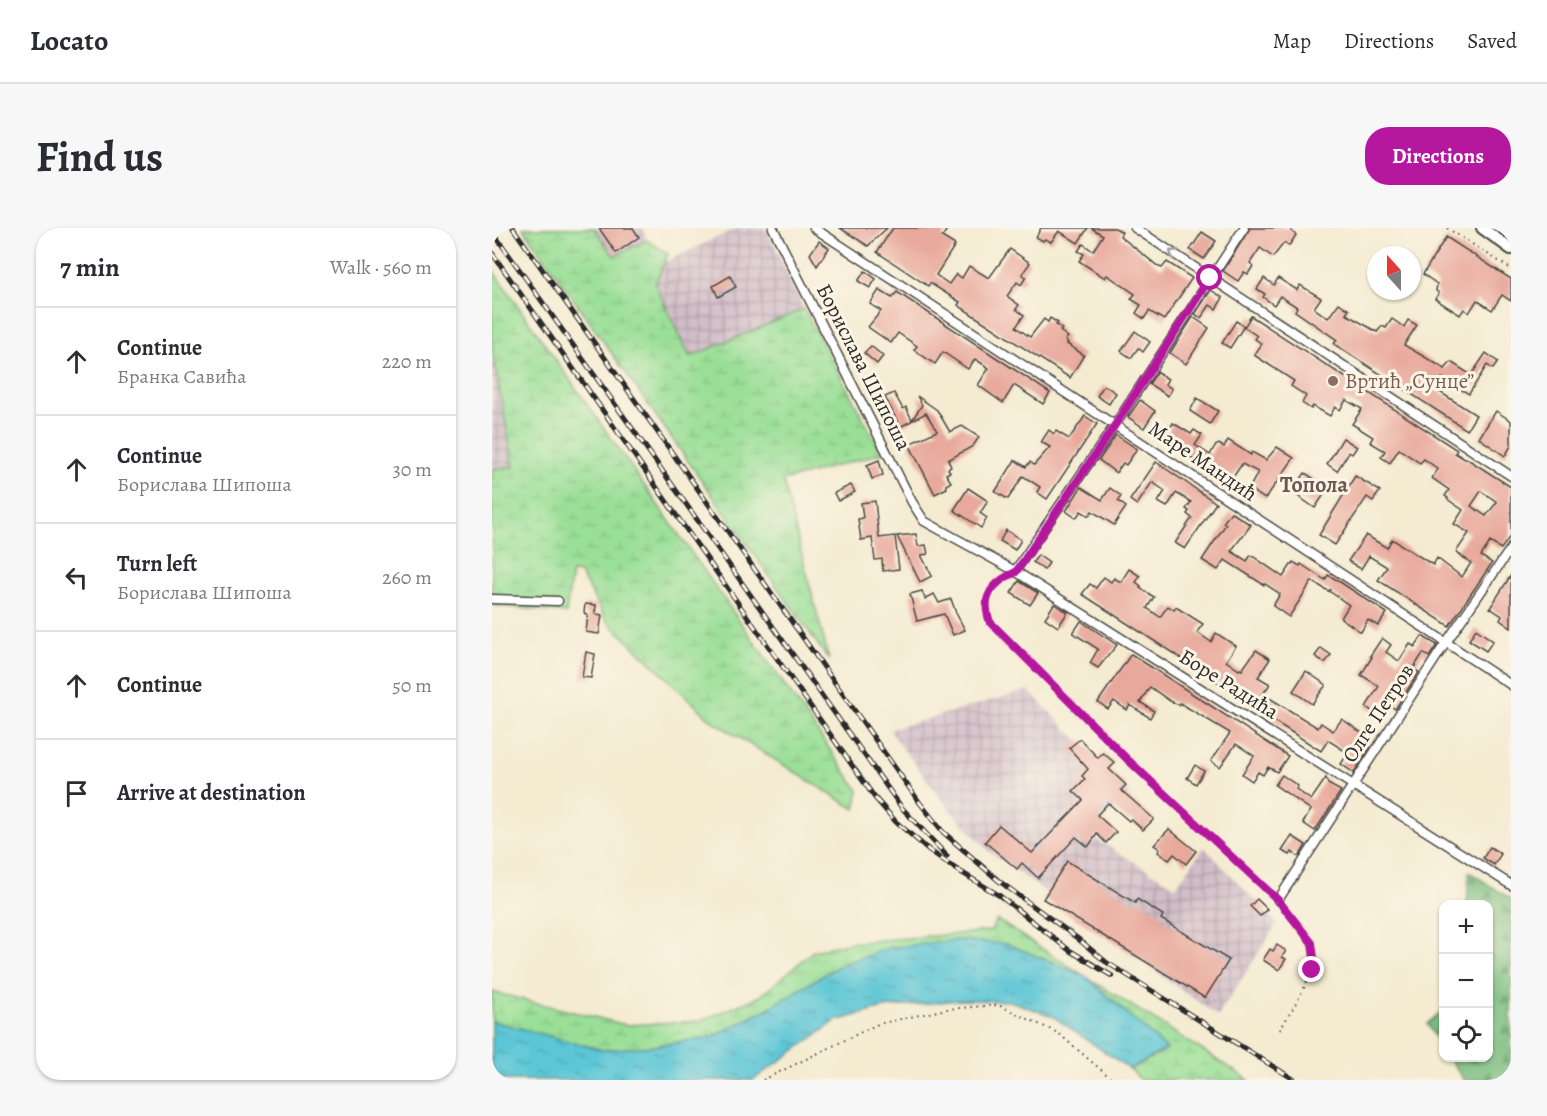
<!DOCTYPE html>
<html lang="en">
<head>
<meta charset="utf-8">
<style>
	:root { --surface:#fff; --page:#f7f7f7; --text:#2b2b33; --muted:#7c7c81; --line:#e1e1e2; --accent:#b5179e }
	body { margin:0; font-family:Alegreya,serif; background:var(--page); color:var(--text) }
	.controls { position:absolute; right:18px; bottom:18px; display:grid; overflow:hidden; border-radius:12px; box-shadow:0 2px 4px #0004 }
	.controls button { width:54px; height:54px; display:grid; place-items:center; padding:0; border:0; border-bottom:2px solid var(--line); background:var(--surface); color:var(--text); font:30px sans-serif }
	.compass { position:absolute; left:875px; top:18px; width:54px; height:54px; border-radius:50%; background:var(--surface); box-shadow:0 2px 4px #0004; rotate:339deg }
	.stop { position:absolute; width:18px; height:18px; margin:-14px; border:4px solid #b5179e; border-radius:50%; background:#fff }
	.stop.end { background:#b5179e; border-color:#fff; box-shadow:0 2px 6px #0008 }
	.list { margin:0; padding:0; list-style:none }
	h2 { display:flex; justify-content:space-between; align-items:center; height:78px; margin:0; padding:0 24px; font-size:26px }
	h2 small { font-size:20px; font-weight:400; color:var(--muted) }
	.list li { display:grid; grid-template-columns:39px 1fr auto; gap:18px; align-items:center; box-sizing:border-box; height:108px; padding:0 24px; border-top:2px solid var(--line) }
	.list b { display:block; font-size:22px; white-space:nowrap }
	.list p { margin:0; font-size:20px; white-space:nowrap; color:var(--muted) }
	.list em { font-size:20px; font-style:normal; color:var(--muted) }
	.icon { flex:none; width:33px; height:33px; fill:none; stroke:currentColor; stroke-width:2; stroke-linecap:round; stroke-linejoin:round }
	.map { position:relative; flex:none; width:1019px; height:852px; overflow:hidden; border-radius:24px }
	header { display:flex; align-items:center; gap:36px; box-sizing:border-box; height:84px; padding:0 30px; background:var(--surface); border-bottom:2px solid var(--line) }
	header strong { font-size:28px }
	nav { display:flex; gap:33px; margin-inline-start:auto; font-size:21px }
	.intro { display:flex; align-items:center; justify-content:space-between; box-sizing:border-box; height:144px; padding:0 36px }
	h1 { margin:0; font-size:42px }
	.button { padding:15px 27px; border-radius:24px; background:var(--accent); color:#fff; font-size:21px; font-weight:700 }
	main { display:flex; gap:36px; padding:0 36px }
	aside { flex:1; background:var(--surface); border-radius:24px; box-shadow:0 2px 4px #0004 }
	.map>svg:first-child { display:block }
	.industrial { fill:url(#industrial-grid) }
	.forest { fill:url(#forest-firs); stroke:#537456; stroke-width:1.5 }
	.wetland { fill:url(#wetland-marsh); stroke:#628561; stroke-width:1.5 }
	.water { fill:url(#water-ripples); stroke:#447880; stroke-width:1.5 }
	.building { fill:#e8a99c; fill-rule:evenodd }
	.lines { fill:none; stroke-linecap:round; stroke-linejoin:round }
	.minor-casing { stroke:#494844; stroke-width:11 }
	.tertiary-casing { stroke:#494844; stroke-width:14 }
	.path { stroke:#494844; stroke-width:2; stroke-dasharray:1.5 4.5; stroke-linecap:butt }
	.minor { stroke:#fff; stroke-width:8 }
	.tertiary { stroke:#fff; stroke-width:10 }
	.rail-casing { stroke:#2b2b2b; stroke-width:5 }
	.rail { stroke:#fcf5e5; stroke-width:3; stroke-dasharray:9; stroke-linecap:butt }
	.oneway { stroke:#a0a0a0 }
	.route { stroke:#b5179e; stroke-width:8 }
	.education-dot { fill:#8d6e63; stroke:#fcf5e5; stroke-width:2 }
	.labels { text-anchor:middle; dominant-baseline:central; stroke-width:6; stroke-linejoin:round; paint-order:stroke }
	.street-label { font-size:21px; fill:#2b2b2b; stroke:#fcf5e5 }
	.education-label { font-size:21px; fill:#785e54; stroke:#fcf5e5; text-anchor:start }
	.neighbourhood-label { font-size:22px; font-weight:bold; fill:#6d5753; stroke:#fcf5e5 }
</style>
</head>
<body>
<header>
<strong>Locato</strong>
<nav><a>Map</a><a>Directions</a><a>Saved</a></nav>
</header>
<div class="intro"><h1>Find us</h1><a class="button">Directions</a></div>
<main>
<aside>
<h2>7 min<small>Walk · 560 m</small></h2>
<ul class="list">
<li><svg class="icon" aria-label="ahead" viewBox="0 0 24 24"><path d="M12 20V5M6 11l6-6 6 6"/></svg><div><b>Continue</b><p>Бранка Савића</p></div><em>220 m</em></li>
<li><svg class="icon" aria-label="ahead" viewBox="0 0 24 24"><path d="M12 20V5M6 11l6-6 6 6"/></svg><div><b>Continue</b><p>Борислава Шипоша</p></div><em>30 m</em></li>
<li><svg class="icon" aria-label="left" viewBox="0 0 24 24"><path d="M17 20v-9H6M10 6l-5 5 5 5"/></svg><div><b>Turn left</b><p>Борислава Шипоша</p></div><em>260 m</em></li>
<li><svg class="icon" aria-label="ahead" viewBox="0 0 24 24"><path d="M12 20V5M6 11l6-6 6 6"/></svg><div><b>Continue</b></div><em>50 m</em></li>
<li><svg class="icon" aria-label="arrive" viewBox="0 0 24 24"><path d="M6 21V4h12l-3 4 3 4H6"/></svg><div><b>Arrive at destination</b></div></li>
</ul>
</aside>
<div class="map">
<svg width="1019" height="852" viewBox="0 0 1019 852">
	<defs>
		<pattern id="industrial-grid" width="8" height="8" patternUnits="userSpaceOnUse" patternTransform="scale(1.5)"><rect width="8" height="8" fill="#d1bdc9"/><path d="M0 4h8M4 0v8" fill="none" stroke="#aa9aa3"/></pattern>
		<pattern id="forest-firs" width="22" height="20" patternUnits="userSpaceOnUse" patternTransform="scale(1.5)"><rect width="22" height="20" fill="#7bbe80"/><path d="M5 1l3.5 6h-7zM16 11l3.5 6h-7z" fill="#659b69"/></pattern>
		<pattern id="wetland-marsh" width="20" height="14" patternUnits="userSpaceOnUse" patternTransform="scale(1.5)"><rect width="20" height="14" fill="#9adf97"/><path d="M1 5h8M5 5V1M11 12h8M15 12V8" fill="none" stroke="#85c082"/></pattern>
		<pattern id="water-ripples" width="26" height="14" patternUnits="userSpaceOnUse" patternTransform="scale(1.5)"><rect width="26" height="14" fill="#5cc6d6"/><path d="M2 4q2-2 4 0t4 0M15 11q2-2 4 0t4 0" fill="none" stroke="#4ca1ae"/></pattern>
	</defs>
	<rect width="100%" height="100%" fill="#fcf5e5"/>
	<filter id="ink" filterUnits="userSpaceOnUse"><feTurbulence type="fractalNoise" baseFrequency=".0167" numOctaves="2"/><feDisplacementMap in="SourceGraphic" scale="12" xChannelSelector="R" yChannelSelector="G"/><feConvolveMatrix kernelMatrix="1 2 1 2 8 2 1 2 1" color-interpolation-filters="sRGB"/></filter>
	<filter id="wash" filterUnits="userSpaceOnUse"><feTurbulence type="fractalNoise" baseFrequency=".008" numOctaves="4" result="noise"/><feDisplacementMap in="SourceGraphic" scale="24" xChannelSelector="R" yChannelSelector="G"/><feGaussianBlur stdDeviation="1.35" result="paint"/><feColorMatrix in="noise" values="0 0 0 0 0 0 0 0 0 0 0 0 0 0 0 0 0 1.4 0 .05"/><feComposite in="paint" operator="in"/></filter>
	<g filter="url(#wash)">
		<rect width="100%" height="100%" fill="#f4ebd1"/>
		<g class="industrial">
			<path d="M102,0H151L156,17L122,28Z"/>
			<path d="M245,0H274L312,81L197,129L163,55L173,34Z"/>
			<path d="M0,122L22,239L0,241Z"/>
			<path d="M536,462L638,565L595,606L684,659L712,619L785,696L726,788L497,623L458,582L397,502Z"/>
		</g>
		<g class="forest">
			<path d="M977,644L1019,671V852H972L957,830H996V676H975Z"/>
			<path d="M951,782V821L935,796Z"/>
		</g>
		<g class="wetland">
			<path d="M31,0H102L122,28L155,12L176,26L163,56L198,129L312,81L390,225L291,253L337,432Z"/>
			<path d="M0,41L367,563L363,581L220,493L115,393L88,345L80,344L74,385L0,377V241L22,239L0,122Z"/>
			<path d="M505,692L757,852H649L638,841L675,821L593,748L515,716L463,712L272,783L220,809L163,818L110,822L0,793V764L134,797L208,793L269,768L321,723L355,715L499,703Z"/>
		</g>
		<path class="water" d="M463,712L515,716L593,748L675,821L638,841L560,788L518,773L467,772L391,780L344,793L261,852H14L0,848V793L110,822L163,818L220,809L272,783L348,737L397,720Z"/>
		<g id="blocks">
			<g class="building">
				<path d="M107,0H141L147,9L124,25Z"/>
				<path d="M348,0H395L376,18Z"/>
				<path d="M401,0H456L450,9L463,17L444,47L457,56L464,46L470,50L477,38L497,50L518,21L538,35L530,46L534,49L529,57L525,54L515,68L527,77L524,81L532,87L524,99L538,109L552,91L556,94L558,90L566,95L564,97L570,101L568,103L576,109L573,112L576,115L575,116L592,127L578,150L484,89L466,77L468,74L438,55L436,58L385,24Z"/>
				<path d="M549,0H596L586,15L567,3L559,14L553,11L551,13L544,9Z"/>
				<path d="M599,0H623L630,4L628,8L667,39L670,40L675,34L700,50L672,92L657,83L652,91L644,85L649,77L639,71L643,66L615,47L613,50L587,33L592,26L586,23L591,16L601,23L611,7Z"/>
				<path d="M758,0H801L799,3L804,7L797,18L792,15L781,29L768,20L758,35L761,38L756,46L752,44L746,53L731,43Z"/>
				<path d="M710,4L724,13L712,31L698,22Z"/>
				<path d="M954,9L1019,51V73L1010,67L1000,82L985,72L977,85L972,81L968,87L943,71L947,65L944,63L945,56L931,46Z"/>
				<path d="M327,13L337,20L325,38L318,26Z"/>
				<path d="M373,43L384,51L378,60L366,53Z"/>
				<path d="M238,48L244,59L226,69L221,58Z"/>
				<path d="M772,50L782,57L786,50L805,62L808,57L829,70L822,80L836,90L847,75L857,82L854,86L885,104L890,98L894,100L900,91L912,99L916,92L925,97L912,117L953,141L959,134L979,147L994,125L1006,134L1001,141L995,137L977,166L950,150L943,161L984,187L975,202L842,116L845,112L803,83L805,79L788,68L782,77L771,69L773,66L765,61Z"/>
				<path d="M387,62L400,70L405,64L558,165L551,176L522,157L511,175L486,157L497,140L483,131L476,141L451,124L443,136L422,122L425,118L406,105L399,115L376,99L389,83L378,76Z"/>
				<path d="M719,62L731,70L724,81L718,77L709,90L703,86Z"/>
				<path d="M759,88L965,222L963,225L973,231L974,230L1019,259V307L1009,321L998,314L989,328L1000,335L957,398L886,352L895,339L877,328L869,341L856,333L874,307L895,320L900,311L941,337L945,330L970,349L979,335L964,324L977,305L962,296L971,282L955,271L956,270L953,268L957,262L940,250L946,241L932,231L928,235L907,221L898,235L889,229L893,223L878,214L881,209L860,196L870,181L854,172L848,182L843,179L838,188L821,178L819,181L810,175L814,168L799,158L802,153L762,127L770,116L763,111L765,108L752,99ZM989,263L1005,274L994,288L979,278Z"/>
				<path d="M701,89L717,100L694,136L678,125Z"/>
				<path d="M744,93L752,98L738,120L730,115Z"/>
				<path d="M643,103L658,114L651,124L646,120L639,130L629,123Z"/>
				<path d="M379,118L391,128L385,136L372,125Z"/>
				<path d="M665,144L676,151L673,156L680,161L676,168L657,156Z"/>
				<path d="M612,157L624,165L617,176L605,168Z"/>
				<path d="M402,165L411,181L414,179L420,192L430,177L425,168L445,182L458,204L470,198L487,209L481,218L456,232L459,239L456,241L458,244L454,246L459,254L454,257L455,260L443,266L417,216L445,203L434,185L408,199L393,169Z"/>
				<path d="M705,170L726,183L718,196L698,183Z"/>
				<path d="M648,172L663,183L652,200L636,189Z"/>
				<path d="M1004,183L1019,193V218L1013,228L987,210Z"/>
				<path d="M593,188L605,196L555,271L545,264L548,259L531,248L516,271L503,264L523,232L534,239L538,234L542,237L558,219L549,214L557,202L562,206L564,203L577,211Z"/>
				<path d="M681,195L699,206L702,202L710,207L703,217L718,227L723,218L727,216L732,219L736,212L759,227L760,224L774,232L785,219L802,230L773,271L757,261L766,244L750,236L737,255L671,211Z"/>
				<path d="M624,207L645,221L634,237L631,235L624,245L607,232Z"/>
				<path d="M851,210L865,219L860,226L857,224L845,243L835,236Z"/>
				<path d="M387,232L391,247L380,251L375,237Z"/>
				<path d="M664,234L724,275L693,321L683,315L700,290L695,286L697,283L694,281L699,274L684,265L675,279L666,274L673,263L660,254L645,277L638,272Z"/>
				<path d="M813,245L824,252L823,254L828,257L827,260L833,265L823,280L800,264Z"/>
				<path d="M863,248L888,263L881,273L875,269L843,317L827,307Z"/>
				<path d="M359,257L363,264L346,273L342,265Z"/>
				<path d="M589,259L610,272L618,260L629,268L626,273L634,279L622,297L600,283L597,288L589,283L584,290L574,283Z"/>
				<path d="M476,260L496,273L488,285L495,290L489,300L462,282Z"/>
				<path d="M383,273L387,310L403,308L407,341L391,343L390,331L383,332L380,310L369,312L366,291L371,290L369,275Z"/>
				<path d="M739,284L759,297L739,323L755,333L759,327L791,349L801,334L808,338L809,336L833,352L836,347L845,352L895,385L886,398L876,392L869,404L849,390L857,377L837,363L839,361L836,363L820,353L797,389L781,378L788,366L773,356L772,357L733,332L726,342L710,332L734,296L731,295Z"/>
				<path d="M514,302L529,312L523,322L508,313Z"/>
				<path d="M424,306L426,318L434,317L436,326L429,327L440,348L428,354L405,308Z"/>
				<path d="M546,327L557,335L552,342L541,334Z"/>
				<path d="M637,341L648,348L644,354L649,358L648,360L662,369L655,380L668,389L676,378L682,382L684,379L711,396L705,404L719,414L724,405L744,418L734,433L747,442L748,441L750,442L764,422L778,431L766,449L778,456L771,466L826,500L829,495L841,503L850,491L874,508L870,513L878,519L862,545L849,536L856,525L836,512L829,523L771,486L774,481L744,461L742,465L590,366L598,356L604,360L612,349L619,354L622,350L629,354Z"/>
				<path d="M1019,347V400L1008,392L1010,388L998,380Z"/>
				<path d="M527,353L546,365L538,377L519,365Z"/>
				<path d="M430,363L433,371L442,366L447,375L459,371L464,385L473,402L461,407L452,386L425,393L418,366Z"/>
				<path d="M93,376L104,377L103,386L110,387L107,406L94,404L96,387L92,385Z"/>
				<path d="M562,376L576,384L566,399L553,390Z"/>
				<path d="M589,393L625,417L606,440L598,435L606,421L581,405Z"/>
				<path d="M984,401L1001,413L994,423L977,412Z"/>
				<path d="M930,408L945,417L937,429L931,425L921,441L927,444L903,481L897,477L889,489L874,479L887,458L869,447L880,429L878,428L890,410L899,417L894,424L907,433L918,416L923,419Z"/>
				<path d="M829,420L839,427L833,435L823,428Z"/>
				<path d="M94,424L103,426L99,450L90,449Z"/>
				<path d="M639,426L796,528L785,544L776,539L771,547L766,544L760,553L750,546L762,528L744,516L728,539L719,533L738,505L688,475L687,477L678,473L658,459L648,474L662,483L658,490L638,477L635,482L622,473L616,481L606,474Z"/>
				<path d="M814,443L834,457L820,476L801,463Z"/>
				<path d="M588,511L606,530L611,525L623,535L617,541L634,557L629,562L662,591L651,602L639,591L637,593L616,575L605,587L624,604L614,615L605,606L596,619L584,609L546,650L530,635L525,641L493,614L507,597L540,625L591,572L581,563L593,551L590,548L596,541L577,520Z"/>
				<path d="M703,537L712,543L704,556L695,550Z"/>
				<path d="M790,547L806,558L804,561L819,572L834,550L836,556L849,563L823,603L811,595L819,582L783,557Z"/>
				<path d="M677,601L704,623L694,636L682,626L677,632L666,624L668,621L662,617Z"/>
				<path d="M800,608L814,617L807,629L800,624L798,627L790,623Z"/>
				<path d="M998,619L1009,626L1002,637L991,630Z"/>
				<path d="M575,633L643,675L645,671L671,687L669,691L737,732L713,770L551,671Z"/>
				<path d="M765,671L775,681L768,688L758,678Z"/>
				<path d="M785,717L794,723L790,729L794,731L787,742L771,732L778,721L781,723Z"/>
			</g>
		</g>
	</g>
	<g filter="url(#ink)">
		<use href="#blocks" fill-opacity="0" stroke="#494844" stroke-width="1.5"/>
		<g class="lines">
			<g class="minor-casing">
				<g id="minor">
					<path d="M281,0L420,274L432,293L523,343L1019,657"/>
					<path d="M322,0L1019,457"/>
					<path d="M643,0L1019,248"/>
					<path d="M523,343L623,197L752,0"/>
					<path d="M0,371L66,373"/>
					<path d="M786,672L953,416L1019,320"/>
				</g>
			</g>
			<g class="tertiary-casing">
				<path id="tertiary" d="M990,0L1019,21"/>
			</g>
			<g class="path">
				<path d="M955,0L1019,41"/>
				<path d="M513,349C496,359 491,376 498,394L635,531L779,665"/>
				<path d="M788,802C800,780 829,741 820,716C816,705 799,688 791,678"/>
				<path d="M271,852L386,796L455,781L506,777L566,805L621,852"/>
			</g>
			<use href="#minor" class="minor"/>
			<use href="#tertiary" class="tertiary"/>
			<g class="rail-casing">
				<g id="rail">
					<path d="M21,0L428,575L451,604L507,653L585,710L614,734L803,852"/>
					<path d="M0,3L390,552L410,580L455,628"/>
					<path d="M0,25L383,570L404,594L437,622L464,641L508,668L577,722L620,748"/>
				</g>
			</g>
			<use href="#rail" class="rail"/>
		</g>
		<defs><path id="oneway-chevron" d="M-2-3.5L2.5 0L-2 3.5" fill="none" stroke-width="1.6" stroke-linecap="round" stroke-linejoin="round" transform="scale(1.5)"/></defs>
		<use class="oneway" href="#oneway-chevron" transform="translate(681 25) rotate(-147)"/>
	</g>
	<g class="lines" filter="url(#ink)">
		<path class="route" d="M718,50L623,197L524,344C501,354 488,369 498,394L635,531L786,672L820,715L822,730L820,742"/>
	</g>
	<circle class="education-dot" cx="841" cy="153" r="6"/>
	<g class="labels">
		<g class="street-label">
			<text transform="translate(372 139) rotate(63)">Борислава Шипоша</text>
			<text transform="translate(711 233) rotate(34)">Маре Мандић</text>
			<text transform="translate(737 456) rotate(32)">Боре Радића</text>
			<text transform="translate(886 485) rotate(-57)">Олге Петров</text>
		</g>
		<g class="education-label">
			<text x="853" y="153">Вртић „Сунце”</text>
		</g>
		<g class="neighbourhood-label">
			<text x="822" y="257">Топола</text>
		</g>
	</g>
</svg>
<div class="controls">
<button>+</button>
<button>−</button>
<button><svg class="icon" aria-label="locate" viewBox="0 0 24 24"><circle cx="12" cy="12" r="6"/><path d="M12 2v4M12 18v4M2 12h4M18 12h4"/></svg></button>
</div>
<svg class="compass" viewBox="-18 -18 36 36"><path d="M0-13l5 13h-10z" fill="#e53935"/><path d="M0 13l5-13h-10z" fill="#7c7c81"/></svg>
<div class="stop" style="left:718px;top:50px"></div>
<div class="stop end" style="left:820px;top:742px"></div>
</div>
</main>
</body>
</html>
